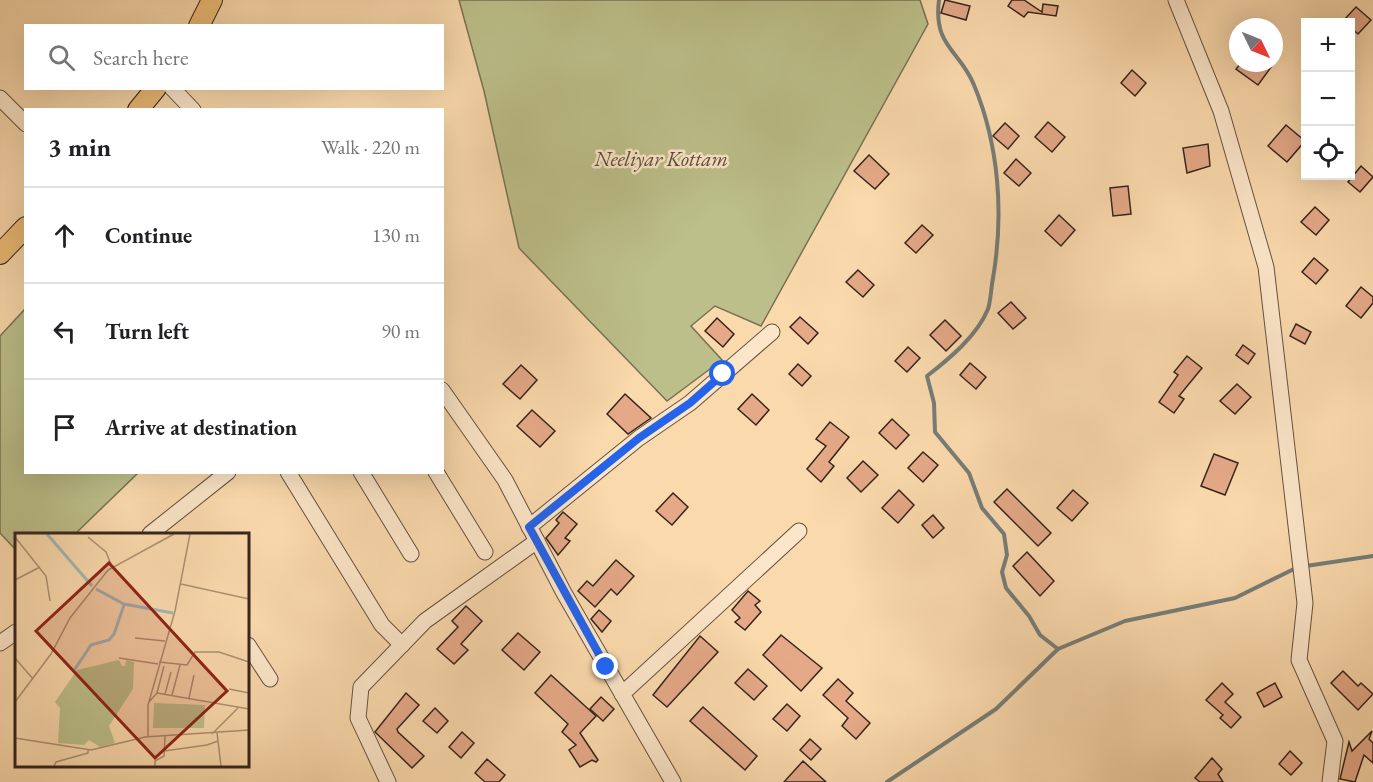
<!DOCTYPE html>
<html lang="en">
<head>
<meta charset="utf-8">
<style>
	:root { --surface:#fff; --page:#f6f6f6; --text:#202124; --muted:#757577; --line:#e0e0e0 }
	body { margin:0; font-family:"EB Garamond",serif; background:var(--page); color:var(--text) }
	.controls { position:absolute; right:18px; top:18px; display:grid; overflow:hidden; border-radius:0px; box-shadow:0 6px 24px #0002 }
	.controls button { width:54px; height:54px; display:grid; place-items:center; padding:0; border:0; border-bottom:2px solid var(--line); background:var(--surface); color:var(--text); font:30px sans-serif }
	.compass { position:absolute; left:1229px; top:18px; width:54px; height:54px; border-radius:50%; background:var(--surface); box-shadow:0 6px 24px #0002; rotate:133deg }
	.stop { position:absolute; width:18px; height:18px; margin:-14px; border:4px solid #2563eb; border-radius:50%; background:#fff }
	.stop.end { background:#2563eb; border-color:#fff; box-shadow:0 2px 6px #0008 }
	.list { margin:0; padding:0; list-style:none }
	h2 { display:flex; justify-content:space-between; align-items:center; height:78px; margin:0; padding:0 24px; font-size:26px }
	h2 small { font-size:20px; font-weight:400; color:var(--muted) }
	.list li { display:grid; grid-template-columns:39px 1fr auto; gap:18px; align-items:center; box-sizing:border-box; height:96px; padding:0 24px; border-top:2px solid var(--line) }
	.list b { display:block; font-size:22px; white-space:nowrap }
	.list em { font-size:20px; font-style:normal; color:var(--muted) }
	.icon { flex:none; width:33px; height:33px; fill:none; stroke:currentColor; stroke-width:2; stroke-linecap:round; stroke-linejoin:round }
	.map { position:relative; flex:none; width:1373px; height:782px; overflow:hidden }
	.search { position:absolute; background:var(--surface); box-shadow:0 6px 24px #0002; left:24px; top:24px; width:420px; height:66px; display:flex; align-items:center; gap:15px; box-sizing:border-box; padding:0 21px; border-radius:0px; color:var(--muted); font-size:22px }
	.panel { position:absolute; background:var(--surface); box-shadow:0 6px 24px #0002; left:24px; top:108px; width:420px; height:366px; border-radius:0px }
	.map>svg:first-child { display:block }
	.green { fill:#bcbf8a; stroke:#787254; stroke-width:1.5 }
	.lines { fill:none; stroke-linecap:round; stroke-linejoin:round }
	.stream { stroke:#777d78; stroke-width:4 }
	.building { fill:#e5a988; stroke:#35251d; stroke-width:1.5 }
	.minor-casing { stroke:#665241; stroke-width:17 }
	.major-casing { stroke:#35251d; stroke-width:22 }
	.minor { stroke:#fce6c9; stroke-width:15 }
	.major { stroke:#edbc76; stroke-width:20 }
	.route { stroke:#2563eb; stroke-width:8 }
	.labels { text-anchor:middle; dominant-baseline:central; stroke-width:5; stroke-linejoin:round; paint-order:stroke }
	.park-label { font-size:21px; font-style:italic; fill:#574c38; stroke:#fce6c9 }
	.inset-river { fill:none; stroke:#a3b7b5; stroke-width:3 }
	.inset-road { fill:none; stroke:#ab9173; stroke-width:1.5 }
	.view { fill:#8f2418; fill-opacity:0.15; stroke:#8f2418; stroke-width:3 }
	.inset-edge { fill:none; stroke:#35251d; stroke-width:3 }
</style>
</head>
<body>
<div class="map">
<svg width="1373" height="782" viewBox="0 0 1373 782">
	<rect width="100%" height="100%" fill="#fad9ac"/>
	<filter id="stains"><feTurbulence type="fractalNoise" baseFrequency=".00333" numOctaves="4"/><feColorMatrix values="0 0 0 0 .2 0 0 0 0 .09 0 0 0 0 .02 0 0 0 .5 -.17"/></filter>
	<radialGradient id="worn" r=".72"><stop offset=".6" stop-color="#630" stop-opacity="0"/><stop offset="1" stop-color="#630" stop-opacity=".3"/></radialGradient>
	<g class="green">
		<path d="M459,0H920L928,24L761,326L715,306L691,326L722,360L667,401L519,248L484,91Z"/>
		<path d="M25,309L26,472L138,473L75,534H16V550L0,533V336Z"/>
	</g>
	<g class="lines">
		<g class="stream">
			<path d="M939,0C933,47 960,50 974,85C999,145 1004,214 993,278C991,288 991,300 988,309C977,336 949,359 927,376L934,403L935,432L969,473L982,508L1004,534L1007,555L1002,572L1006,588L1029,616L1040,635L1058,649"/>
			<path d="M1306,566L1373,556"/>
			<path d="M887,782L996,709L1058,649L1125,621L1235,598L1296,568"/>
		</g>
	</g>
	<g class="building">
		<path d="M945,0L970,6L966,20L941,13Z"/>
		<path d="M1012,0H1024L1042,12L1043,4L1058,6L1056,16L1028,12L1024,17L1008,6Z"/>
		<path d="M1356,7L1371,20L1358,34L1350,27V22L1343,21Z"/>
		<path d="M1241,63H1274L1258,85L1236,69Z"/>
		<path d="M1132,70L1146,83L1135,96L1121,83Z"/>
		<path d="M1048,122L1065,137L1052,152L1035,137Z"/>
		<path d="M1005,123L1019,136L1008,149L993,136Z"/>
		<path d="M1286,125L1305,141L1287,162L1268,146Z"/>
		<path d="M1208,144L1210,166L1187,173L1183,148Z"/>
		<path d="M869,155L889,174L875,189L854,171Z"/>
		<path d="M1016,159L1031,173L1019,186L1004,173Z"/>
		<path d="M1361,166L1373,177L1360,192L1348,182Z"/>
		<path d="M1128,186L1131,214L1113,216L1110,188Z"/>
		<path d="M1315,207L1329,220L1316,235L1301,222Z"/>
		<path d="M1059,215L1075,230L1061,246L1045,231Z"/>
		<path d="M922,225L933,235L916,253L905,243Z"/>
		<path d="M1314,258L1328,270L1316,284L1302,272Z"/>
		<path d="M858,270L874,285L863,297L846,282Z"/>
		<path d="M1361,287L1373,297V303L1361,318L1346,306Z"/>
		<path d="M1011,302L1026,318L1013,329L998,313Z"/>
		<path d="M800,317L818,333L808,344L790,327Z"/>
		<path d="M717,318L734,334L723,347L705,331Z"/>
		<path d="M945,320L961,336L946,351L930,335Z"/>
		<path d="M1296,324L1311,332L1305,344L1290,336Z"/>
		<path d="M1243,345L1255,354L1248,364L1236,355Z"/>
		<path d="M908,347L920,358L907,372L895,361Z"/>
		<path d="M1187,356L1202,368L1179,396L1184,399L1174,413L1159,402L1178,375L1174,372Z"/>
		<path d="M970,363L986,377L976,389L960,375Z"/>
		<path d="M798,364L811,376L802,386L789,374Z"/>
		<path d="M521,365L537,380L520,399L503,384Z"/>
		<path d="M1237,384L1251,397L1235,414L1220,401Z"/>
		<path d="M625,394L651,418L628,434L607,414Z"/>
		<path d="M752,394L769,410L756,425L738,409Z"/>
		<path d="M532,410L555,431L540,447L517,426Z"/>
		<path d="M892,419L909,435L896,449L879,433Z"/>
		<path d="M830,422L849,437L829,462L834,466L821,482L807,469L826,446L816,439Z"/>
		<path d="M923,452L938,465L923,482L908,468Z"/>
		<path d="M1214,454L1238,463L1225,495L1201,486Z"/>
		<path d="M863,461L878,475L861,492L847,478Z"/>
		<path d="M1007,489L1051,533L1038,546L994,502Z"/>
		<path d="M899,490L914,505L898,523L882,508Z"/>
		<path d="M1073,490L1088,503L1072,521L1057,508Z"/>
		<path d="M673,493L688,507L672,525L656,511Z"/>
		<path d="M563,512L577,524L565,538L570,541L558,555L546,538L559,523L556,520Z"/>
		<path d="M933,515L944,528L933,538L922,525Z"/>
		<path d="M1027,552L1054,581L1040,596L1013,566Z"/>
		<path d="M616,560L634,576L617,595L611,589L595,607L578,591L587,581L593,586Z"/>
		<path d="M748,591L760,601L755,605L761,612L745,630L735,622L740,618L732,610Z"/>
		<path d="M466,606L482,621L461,644L468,650L454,664L437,649L458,627L452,621Z"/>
		<path d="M599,610L611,621L602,632L591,619Z"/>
		<path d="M518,633L540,652L524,670L502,650Z"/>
		<path d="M781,635L822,668L801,691L763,655Z"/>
		<path d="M700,636L718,652L667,707L653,695Z"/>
		<path d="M748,669L767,686L754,700L735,683Z"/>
		<path d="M1343,671L1358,686L1361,683L1373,694L1358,710L1331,683Z"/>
		<path d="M551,675L596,716L580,733L598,760L596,762L592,760L580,767L569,750L576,745L562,732L568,724L535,693Z"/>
		<path d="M838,679L853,693L846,701L870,723L856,739L842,726L848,718L823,695Z"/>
		<path d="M1222,683L1233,694L1225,702L1241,717L1231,728L1220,718L1223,715L1206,700Z"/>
		<path d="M1275,683L1282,697L1264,707L1257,693Z"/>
		<path d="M406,693L419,705L397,729L398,732L424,756L412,768L375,732Z"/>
		<path d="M601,697L614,709L603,721L590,709Z"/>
		<path d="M787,704L800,716L787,731L773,719Z"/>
		<path d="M703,707L757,756L745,770L690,721Z"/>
		<path d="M435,708L448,721L437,733L423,721Z"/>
		<path d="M1372,731L1369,739L1373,743V763L1364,755L1355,782L1340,779L1349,742L1352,751Z"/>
		<path d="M462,732L474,743L461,758L449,747Z"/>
		<path d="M810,739L821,749L811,760L800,750Z"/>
		<path d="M1290,751L1302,763L1291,775L1279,764Z"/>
		<path d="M1212,758L1222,769L1218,774L1223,782H1200L1195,778Z"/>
		<path d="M487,759L505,775L499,782H485L475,773Z"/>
		<path d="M803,761L826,782H784Z"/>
	</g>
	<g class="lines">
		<g class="minor-casing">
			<g id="minor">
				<path d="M1176,0L1221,111L1266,267L1305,603L1299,660L1335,741L1330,782"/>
				<path d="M172,88L193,110"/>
				<path d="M0,98L26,124"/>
				<path d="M442,390L505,480L564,593L673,782"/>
				<path d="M288,472L382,625L402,645"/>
				<path d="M361,472L411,554"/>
				<path d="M436,472L485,552"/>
				<path d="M529,527L639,438L690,403L772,332"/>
				<path d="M150,534L228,472"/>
				<path d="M0,643L16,632"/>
				<path d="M248,645L270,679"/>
				<path d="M622,694L799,531"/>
				<path d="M388,782L358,718L361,687L425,621L537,541"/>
			</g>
		</g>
		<g class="major-casing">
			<g id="major">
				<path d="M199,26L212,0"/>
				<path d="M138,110L156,88"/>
				<path d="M0,254L26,227"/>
			</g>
		</g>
		<use href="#minor" class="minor"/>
		<use href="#major" class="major"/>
	</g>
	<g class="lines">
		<path class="route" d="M606,667L529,527L639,438L690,403L723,374"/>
	</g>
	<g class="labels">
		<g class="park-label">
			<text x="661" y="158">Neeliyar Kottam</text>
		</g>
	</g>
	<g transform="translate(15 533)">
		<rect width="234" height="234" fill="#fad9ac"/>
		<path d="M104,127L107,133H110L111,127L119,129L118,156L94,193L100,210L85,214L74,207L69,212L43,210L45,175L40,169L62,137ZM139,170L190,172L189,195H138Z" fill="#bcbf8a"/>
		<path class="inset-river" d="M32,1L77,53M81,56L109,71L158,80M58,139L76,112L94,107L99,101L109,72"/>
		<path class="inset-road" d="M0,4L31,43L35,68M73,4L91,19L97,34M0,47L25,34M166,51L234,66M120,105L150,108M0,125L18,146M104,125L143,131M144,129L172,132L180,119H204L234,129M214,156L234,160M142,160L149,133M150,161L156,139M157,162L165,132M174,165L179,142M0,169L36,121L55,85L93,37L159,1M134,169L142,160L234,176M197,201L223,175M133,203V172L160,78L175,1M0,205L76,217L130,204L234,197M203,208L206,233M149,218L192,212L203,208L202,200M39,233L41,229L73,220V217M140,233V228L149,223L150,203"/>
		<path class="view" d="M94,30L212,158L140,225L21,98Z"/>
		<rect width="234" height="234" class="inset-edge"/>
	</g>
	<rect width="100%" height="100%" filter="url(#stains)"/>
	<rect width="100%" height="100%" fill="url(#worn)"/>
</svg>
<div class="controls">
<button>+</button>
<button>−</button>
<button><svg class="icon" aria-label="locate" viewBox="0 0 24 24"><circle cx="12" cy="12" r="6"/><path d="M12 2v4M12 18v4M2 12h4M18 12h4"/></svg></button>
</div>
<svg class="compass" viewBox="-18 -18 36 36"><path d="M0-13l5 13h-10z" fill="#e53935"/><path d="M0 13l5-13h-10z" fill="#757577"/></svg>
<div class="stop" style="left:723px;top:374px"></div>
<div class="stop end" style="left:606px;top:667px"></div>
<div class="search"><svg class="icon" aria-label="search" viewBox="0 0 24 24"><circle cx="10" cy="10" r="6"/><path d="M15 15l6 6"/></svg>Search here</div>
<section class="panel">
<h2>3 min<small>Walk · 220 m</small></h2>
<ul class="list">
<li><svg class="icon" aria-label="ahead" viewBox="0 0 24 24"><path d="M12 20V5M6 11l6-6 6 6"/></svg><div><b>Continue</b></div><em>130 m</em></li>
<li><svg class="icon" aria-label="left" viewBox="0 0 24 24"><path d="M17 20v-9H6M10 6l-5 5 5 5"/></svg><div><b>Turn left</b></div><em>90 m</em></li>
<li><svg class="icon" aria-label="arrive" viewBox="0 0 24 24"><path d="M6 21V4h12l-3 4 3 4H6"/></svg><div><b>Arrive at destination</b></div></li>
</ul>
</section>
</div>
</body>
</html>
